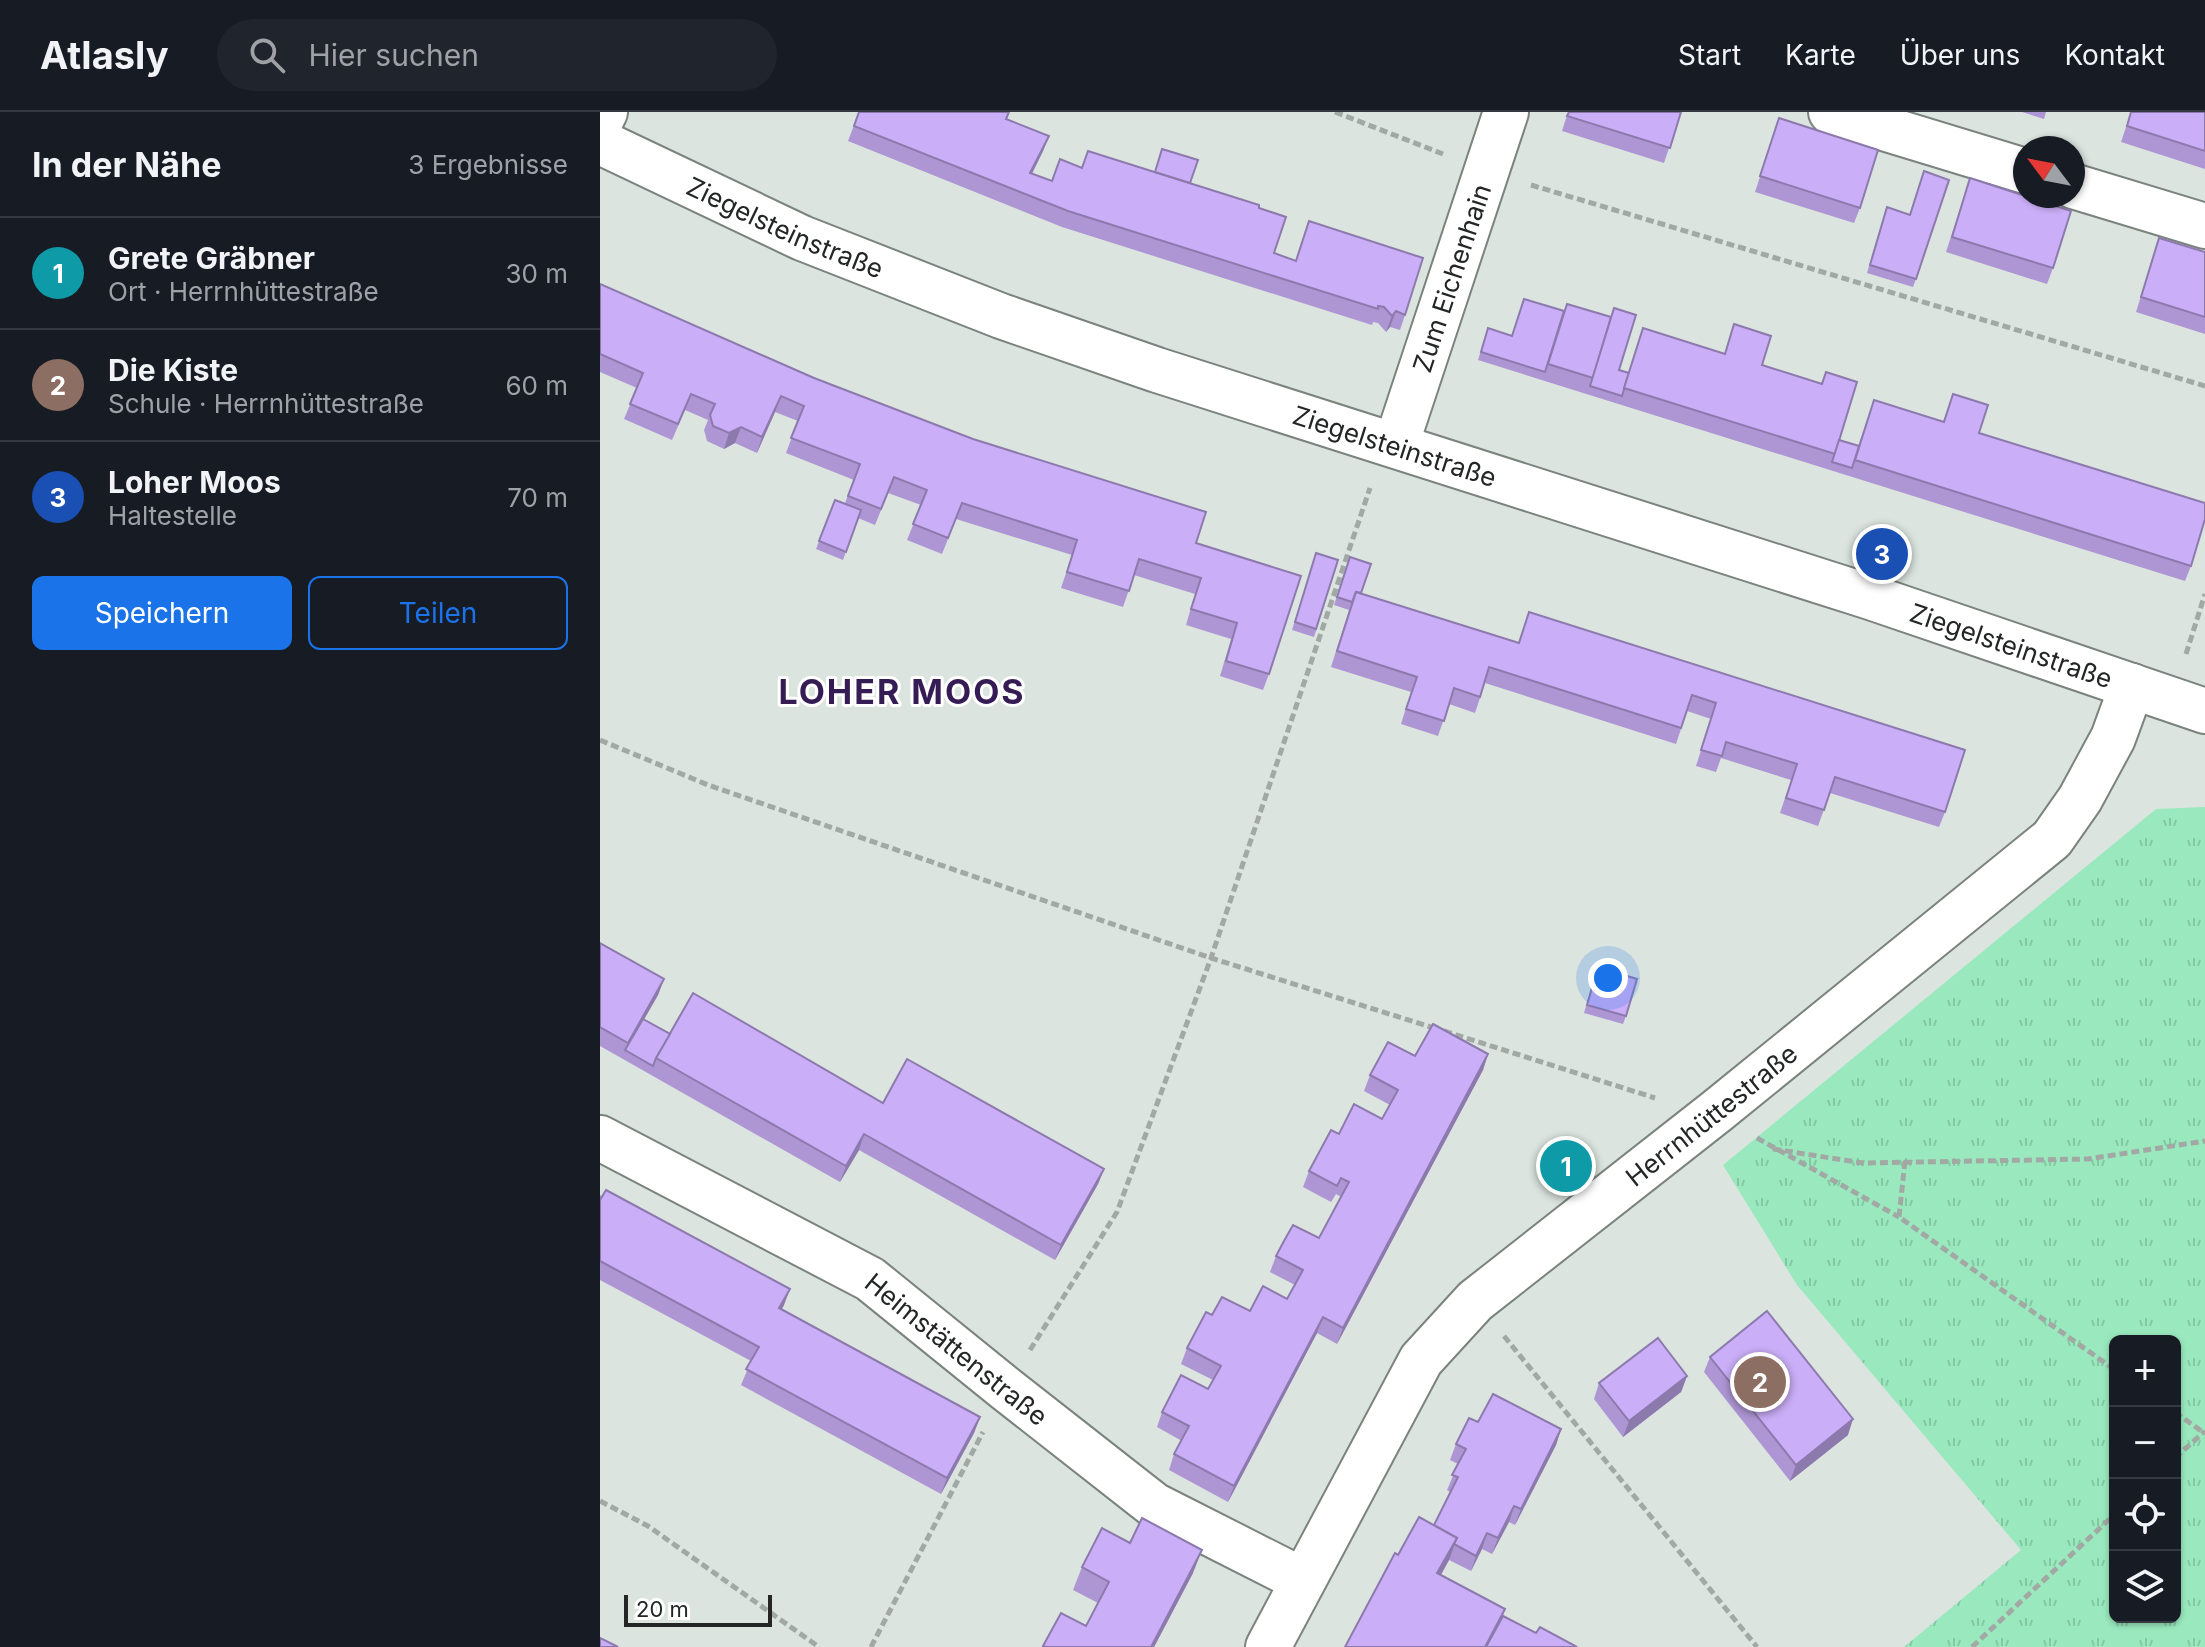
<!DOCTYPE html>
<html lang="de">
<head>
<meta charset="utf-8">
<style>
	:root { --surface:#171b24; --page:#20242c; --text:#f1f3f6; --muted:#9ea1a6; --line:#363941; --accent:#1a73e8 }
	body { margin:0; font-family:Inter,sans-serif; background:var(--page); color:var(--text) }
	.controls { position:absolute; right:24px; bottom:24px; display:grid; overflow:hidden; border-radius:12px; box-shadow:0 2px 6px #0004 }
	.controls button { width:72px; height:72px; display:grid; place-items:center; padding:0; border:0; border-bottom:2px solid var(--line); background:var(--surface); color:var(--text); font:40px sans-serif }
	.compass { position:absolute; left:1413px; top:24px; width:72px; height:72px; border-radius:50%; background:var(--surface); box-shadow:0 2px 6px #0004; rotate:302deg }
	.scale { position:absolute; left:24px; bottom:20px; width:148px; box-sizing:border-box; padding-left:8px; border:4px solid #232624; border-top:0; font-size:22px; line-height:28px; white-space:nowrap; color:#232624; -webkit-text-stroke:6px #fff; paint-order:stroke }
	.you { position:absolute; left:1008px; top:866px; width:28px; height:28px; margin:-20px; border:6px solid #fff; border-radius:50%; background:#1a73e8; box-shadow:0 0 0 12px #1a73e833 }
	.badge { display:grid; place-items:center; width:52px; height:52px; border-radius:50%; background:var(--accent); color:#fff; font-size:26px; font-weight:700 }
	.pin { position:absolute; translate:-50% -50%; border:4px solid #fff; box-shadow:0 2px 8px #0006 }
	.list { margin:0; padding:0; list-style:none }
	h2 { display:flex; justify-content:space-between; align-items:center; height:104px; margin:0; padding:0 32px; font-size:34px }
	h2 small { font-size:26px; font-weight:400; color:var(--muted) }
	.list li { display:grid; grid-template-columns:52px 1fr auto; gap:24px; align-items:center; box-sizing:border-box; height:112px; padding:0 32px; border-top:2px solid var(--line) }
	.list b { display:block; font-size:30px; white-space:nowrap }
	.list p { margin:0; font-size:26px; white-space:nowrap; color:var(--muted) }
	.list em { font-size:26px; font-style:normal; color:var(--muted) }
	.actions { display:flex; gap:16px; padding:24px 32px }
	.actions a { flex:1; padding:18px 0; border:2px solid var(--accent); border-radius:12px; text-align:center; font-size:28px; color:var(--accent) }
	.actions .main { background:var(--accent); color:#fff }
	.icon { flex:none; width:44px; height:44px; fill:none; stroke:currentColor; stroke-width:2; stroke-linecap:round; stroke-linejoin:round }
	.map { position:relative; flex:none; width:1605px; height:1535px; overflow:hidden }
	header { display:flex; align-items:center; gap:48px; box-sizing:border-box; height:112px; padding:0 40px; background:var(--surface); border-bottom:2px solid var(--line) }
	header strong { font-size:38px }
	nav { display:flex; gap:44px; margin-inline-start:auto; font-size:28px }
	.search { width:560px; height:72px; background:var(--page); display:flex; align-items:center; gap:20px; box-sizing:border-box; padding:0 28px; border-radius:44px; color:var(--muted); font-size:30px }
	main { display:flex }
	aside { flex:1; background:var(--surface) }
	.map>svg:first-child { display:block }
	.park { fill:url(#park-tufts); fill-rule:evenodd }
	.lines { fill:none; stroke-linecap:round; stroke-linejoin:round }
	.street-casing { stroke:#7b837e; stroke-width:48 }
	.secondary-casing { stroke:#7b837e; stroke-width:48 }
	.path { stroke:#a2a9a5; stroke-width:5; stroke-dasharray:8 4; stroke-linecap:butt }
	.street { stroke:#fff; stroke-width:44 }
	.secondary { stroke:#fff; stroke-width:44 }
	.wall { fill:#ae96d4 }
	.shaded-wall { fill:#8d7aad }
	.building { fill:#caaef7; stroke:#8d7aad; stroke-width:2 }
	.labels { text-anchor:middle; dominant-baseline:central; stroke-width:6; stroke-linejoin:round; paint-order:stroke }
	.street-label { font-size:26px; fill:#232624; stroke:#fff }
	.district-label { font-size:34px; font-weight:bold; letter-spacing:2px; fill:#361c55; stroke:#fff }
</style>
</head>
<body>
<header>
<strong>Atlasly</strong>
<div class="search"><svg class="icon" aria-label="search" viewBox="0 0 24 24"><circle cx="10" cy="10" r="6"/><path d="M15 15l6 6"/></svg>Hier suchen</div>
<nav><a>Start</a><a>Karte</a><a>Über uns</a><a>Kontakt</a></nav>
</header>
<main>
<aside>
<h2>In der Nähe<small>3 Ergebnisse</small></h2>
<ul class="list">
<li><span class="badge" style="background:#0f9aa8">1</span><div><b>Grete Gräbner</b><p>Ort · Herrnhüttestraße</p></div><em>30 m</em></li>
<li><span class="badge" style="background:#8d6e63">2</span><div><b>Die Kiste</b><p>Schule · Herrnhüttestraße</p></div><em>60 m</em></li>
<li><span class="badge" style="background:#1a4fb4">3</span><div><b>Loher Moos</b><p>Haltestelle</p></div><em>70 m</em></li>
</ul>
<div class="actions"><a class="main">Speichern</a><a>Teilen</a></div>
</aside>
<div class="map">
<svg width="1605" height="1535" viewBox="0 0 1605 1535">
	<defs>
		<pattern id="park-tufts" width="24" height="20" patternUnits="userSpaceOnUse" patternTransform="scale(2)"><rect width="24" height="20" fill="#9ae9be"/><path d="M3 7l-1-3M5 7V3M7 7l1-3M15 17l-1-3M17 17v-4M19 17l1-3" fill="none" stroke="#84c8a3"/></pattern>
	</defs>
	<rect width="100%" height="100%" fill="#dbe4df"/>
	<path class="park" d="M1605,695V1535H1304L1421,1438L1197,1173L1123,1053L1556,697ZM1515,1229H1575V1505H1515Z"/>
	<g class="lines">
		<g class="street-casing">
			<g id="street">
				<path d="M1231,0L1425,59"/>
				<path d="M0,10L5,0"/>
				<path d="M1473,74L1605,114"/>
				<path id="s1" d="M796,333L906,0"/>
				<path id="s2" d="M0,1026L270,1167L406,1277L554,1393L702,1468"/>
				<path id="s3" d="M668,1535L821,1248L875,1189L1117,999L1452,727L1480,687L1513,626L1532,574"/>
			</g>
		</g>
		<g class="secondary-casing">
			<g id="secondary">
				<path id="s4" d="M0,30L202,126L401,204L557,258L1270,485L1605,599"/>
			</g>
		</g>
		<g class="path">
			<path d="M735,0L843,42"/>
			<path d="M931,73L1605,274"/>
			<path d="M1586,542L1605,482"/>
			<path d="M0,628L108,673L611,846L834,916"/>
			<path d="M844,919L1055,986"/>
			<path d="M1157,1026L1299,1105"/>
			<path d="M1173,1037L1263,1051L1488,1047L1605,1029"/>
			<path d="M1305,1049L1299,1105L1515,1258"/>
			<path d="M904,1224L1157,1535"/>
			<path d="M430,1238L517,1100L611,846L770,376"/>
			<path d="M1575,1300L1604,1321"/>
			<path d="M1575,1346L1605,1319"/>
			<path d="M0,1389L48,1414L219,1535"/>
			<path d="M271,1535L383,1320"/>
			<path d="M1372,1535L1515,1402"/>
		</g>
		<use href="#street" class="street"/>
		<use href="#secondary" class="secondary"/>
	</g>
	<g class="wall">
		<path d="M259,0H409L407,7L449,24L443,39L432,62L452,69L481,56L488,39L590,71L659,96L674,141L805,203L800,218L790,215L786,220L778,211L773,210L772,213L462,115L248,29Z"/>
		<path d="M968,0H1081L1064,51L962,19Z"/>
		<path d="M1422,0H1446L1444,7Z"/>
		<path d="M1531,0H1605V57L1521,30Z"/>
		<path d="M1174,22L1260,96L1254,111L1155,80Z"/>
		<path d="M1370,66L1453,156L1447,172L1346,140Z"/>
		<path d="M1287,95L1316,167L1313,175L1267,161Z"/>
		<path d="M1559,126L1605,140V222L1536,200Z"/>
		<path d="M0,172L596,431L669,562L663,578L620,564L631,527L586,513L595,482L534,463L523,495L461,476L472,443L356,407L342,442L307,428L321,393L288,381L275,413L258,406L243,448L216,437L235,388L245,391L254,368L186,341L198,309L175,300L157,341L135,331L124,337L107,329L104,318L108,308L85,298L72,328L24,307L37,276L0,260Z"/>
		<path d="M888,216L1028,261L1043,216L1221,271L1226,260L1239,328L1258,334L1274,288L1343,310L1353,282L1379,321L1591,454L1585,469L878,248Z"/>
		<path d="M716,441L738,448L714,525L692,518Z"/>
		<path d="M750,445L761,481L918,531L929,500L1345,700L1339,715L1230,681L1218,714L1180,701L1191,668L1121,646L1116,660L1096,654L1111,607L1087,599L1076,632L885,571L875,601L849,592L838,624L801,612L811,580L731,555L749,498L734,493Z"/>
		<path d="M0,831L64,867L58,883L44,907L70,922L283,991L504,1057L498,1072L455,1148L259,1038L240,1070L0,934Z"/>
		<path d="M995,863L1026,904L1023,912L984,901Z"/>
		<path d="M888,942L883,958L737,1232L717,1221L628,1390L569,1358L574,1342L582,1329L557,1315L562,1300L608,1277L613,1268L581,1252L587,1236L612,1203L650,1199L687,1187L695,1173L670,1160L676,1144L719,1126L741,1085L736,1082L731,1090L703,1075L709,1059L739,1022L782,1007L790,993L764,979L770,963L815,944Z"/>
		<path d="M0,1083L184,1193L182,1197L380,1305L374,1321L341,1382L141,1273L151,1249L0,1168Z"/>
		<path d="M1110,1245L1248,1323L1190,1369L1104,1260Z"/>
		<path d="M1087,1264L1081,1280L1023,1325L994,1287L999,1271Z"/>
		<path d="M878,1310L961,1317L956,1333L915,1413L909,1410L892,1442L882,1437L871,1459L849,1448L841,1463L905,1497L903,1504L936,1521L977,1535H745L798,1443L834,1413L850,1380L847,1378L858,1352L850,1348L856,1332Z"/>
		<path d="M530,1431L593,1461L554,1535H443L461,1501L486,1514L498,1491L473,1478L482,1455Z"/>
	</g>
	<g class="shaded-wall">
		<path d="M449,24L443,39L424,77L430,61Z"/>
		<path d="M796,199L790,215L786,220L792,204Z"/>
		<path d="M181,284L175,300L157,341L162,325Z"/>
		<path d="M141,315L135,331L124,337L129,321Z"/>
		<path d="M64,867L58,883L26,939L25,938L22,946L28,931Z"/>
		<path d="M888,942L883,958L737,1232L743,1216Z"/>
		<path d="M264,1022L259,1038L240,1070L246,1054Z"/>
		<path d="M504,1057L498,1072L455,1148L461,1133Z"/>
		<path d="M190,1177L184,1193L173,1211L179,1196Z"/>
		<path d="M723,1205L717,1221L628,1390L634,1374Z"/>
		<path d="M1087,1264L1081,1280L1023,1325L1029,1309Z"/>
		<path d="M380,1305L374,1321L341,1382L347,1366Z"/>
		<path d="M1253,1307L1248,1323L1190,1369L1196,1353Z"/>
		<path d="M961,1317L956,1333L915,1413L921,1397Z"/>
		<path d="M914,1394L909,1410L892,1442L898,1426Z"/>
		<path d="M887,1421L882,1437L871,1459L876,1444Z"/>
		<path d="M857,1426L849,1448L829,1484L837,1461Z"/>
		<path d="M602,1438L593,1461L554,1535H551Z"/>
	</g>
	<g class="building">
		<path d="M259,0H409L406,7L449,24L430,61L452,69L460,47L482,56L488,39L659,93V96L686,105L674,141L696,149L709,109L823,146L805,203L796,199L792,204L784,195L778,194V197L468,99L254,14Z"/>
		<path d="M969,0H1081L1070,36L967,4Z"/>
		<path d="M1531,0H1605V39L1527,14Z"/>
		<path d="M1179,6L1278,38L1260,96L1160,64Z"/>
		<path d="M562,37L598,48L590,71L555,60Z"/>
		<path d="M1324,59L1349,68L1316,167L1270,153L1287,95L1310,103Z"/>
		<path d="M1370,66L1471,99L1453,156L1352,125Z"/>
		<path d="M1559,126L1605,140V205L1541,185Z"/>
		<path d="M0,172L214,266L373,327L606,400L596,431L701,464L669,562L626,549L637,511L591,497L601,466L539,447L529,479L467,460L477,428L362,391L348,426L313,412L327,378L294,365L281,397L248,384L260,352L191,326L204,294L181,284L162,325L141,315L129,321L113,314L110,303L115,292L91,282L78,312L30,292L43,261L0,242Z"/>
		<path d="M924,187L964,199L945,260L881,240L888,216L912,224Z"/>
		<path d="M967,192L1011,205L993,266L948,252Z"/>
		<path d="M1014,196L1036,203L1019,258L1029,261L1022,284L990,274Z"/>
		<path d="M1134,212L1171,224L1162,253L1222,272L1226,260L1257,270L1235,342L1024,276L1043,216L1125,242Z"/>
		<path d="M1353,282L1388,293L1379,321L1605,391V407L1591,454L1255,348L1274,288L1344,310Z"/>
		<path d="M1239,328L1259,334L1252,356L1232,350Z"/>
		<path d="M235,388L261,398L246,440L219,429Z"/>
		<path d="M716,441L738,448L716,517L695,510Z"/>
		<path d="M750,445L771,452L761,481L756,480L752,490L737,485Z"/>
		<path d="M756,480L919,531L929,500L1365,638L1345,700L1235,665L1224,698L1186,686L1197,652L1126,630L1122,644L1101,638L1116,591L1092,583L1081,616L889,555L880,585L854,576L844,609L806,597L817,565L737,539Z"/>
		<path d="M0,831L64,867L28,931L0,915Z"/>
		<path d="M998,855L1037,867L1026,904L987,893Z"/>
		<path d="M93,881L283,991L307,947L504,1057L461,1133L264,1022L246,1054L56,946Z"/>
		<path d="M43,907L70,922L56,946L53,954L25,938Z"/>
		<path d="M833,912L888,942L743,1216L723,1205L634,1374L574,1342L589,1314L562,1300L581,1263L608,1277L621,1254L587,1236L606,1200L612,1203L622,1185L650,1199L663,1174L687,1187L703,1158L676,1144L684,1129L693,1113L719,1126L749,1070L741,1066L737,1074L709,1059L731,1018L739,1022L754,992L782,1007L798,978L770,963L788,930L815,944Z"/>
		<path d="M6,1078L190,1177L179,1196L380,1305L347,1366L146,1257L159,1235L0,1149V1088Z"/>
		<path d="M1167,1199L1253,1307L1196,1353L1110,1245Z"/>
		<path d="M1058,1226L1087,1264L1029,1309L999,1271Z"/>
		<path d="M893,1282L961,1317L921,1397L914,1394L898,1426L887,1421L876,1444L854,1432L857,1426L834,1413L858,1365L852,1363L866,1337L856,1332L869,1306L878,1310Z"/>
		<path d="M819,1405L857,1426L837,1461L905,1497L885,1535H745L795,1441L798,1443Z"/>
		<path d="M542,1406L602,1438L551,1535H446L443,1534L461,1501L486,1514L509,1470L482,1455L502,1416L530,1431Z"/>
		<path d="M903,1504L936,1521L940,1515L977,1535H886Z"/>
		<path d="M0,1526L18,1535H0Z"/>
	</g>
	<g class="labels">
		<g class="street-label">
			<text stroke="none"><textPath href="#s4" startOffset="204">Ziegelsteinstraße</textPath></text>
			<text stroke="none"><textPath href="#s1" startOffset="176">Zum Eichenhain</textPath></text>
			<text stroke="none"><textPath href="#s4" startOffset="852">Ziegelsteinstraße</textPath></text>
			<text stroke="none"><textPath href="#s4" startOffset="1500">Ziegelsteinstraße</textPath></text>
			<text stroke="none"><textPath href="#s3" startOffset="706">Herrnhüttestraße</textPath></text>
			<text stroke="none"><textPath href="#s2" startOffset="416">Heimstättenstraße</textPath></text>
		</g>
		<g class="district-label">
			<text x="302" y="579">LOHER MOOS</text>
		</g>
	</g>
</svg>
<div class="controls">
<button>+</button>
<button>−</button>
<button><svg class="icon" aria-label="locate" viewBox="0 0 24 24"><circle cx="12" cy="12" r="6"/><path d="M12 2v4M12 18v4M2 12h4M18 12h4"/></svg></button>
<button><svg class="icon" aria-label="layers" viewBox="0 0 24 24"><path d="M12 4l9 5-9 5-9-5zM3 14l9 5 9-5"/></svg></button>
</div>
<svg class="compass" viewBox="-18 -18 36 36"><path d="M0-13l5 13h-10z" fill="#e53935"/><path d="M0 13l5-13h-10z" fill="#9ea1a6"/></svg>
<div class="scale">20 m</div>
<div class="you"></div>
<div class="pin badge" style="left:966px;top:1054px;background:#0f9aa8">1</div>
<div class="pin badge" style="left:1160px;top:1270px;background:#8d6e63">2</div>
<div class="pin badge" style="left:1282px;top:442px;background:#1a4fb4">3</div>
</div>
</main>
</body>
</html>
